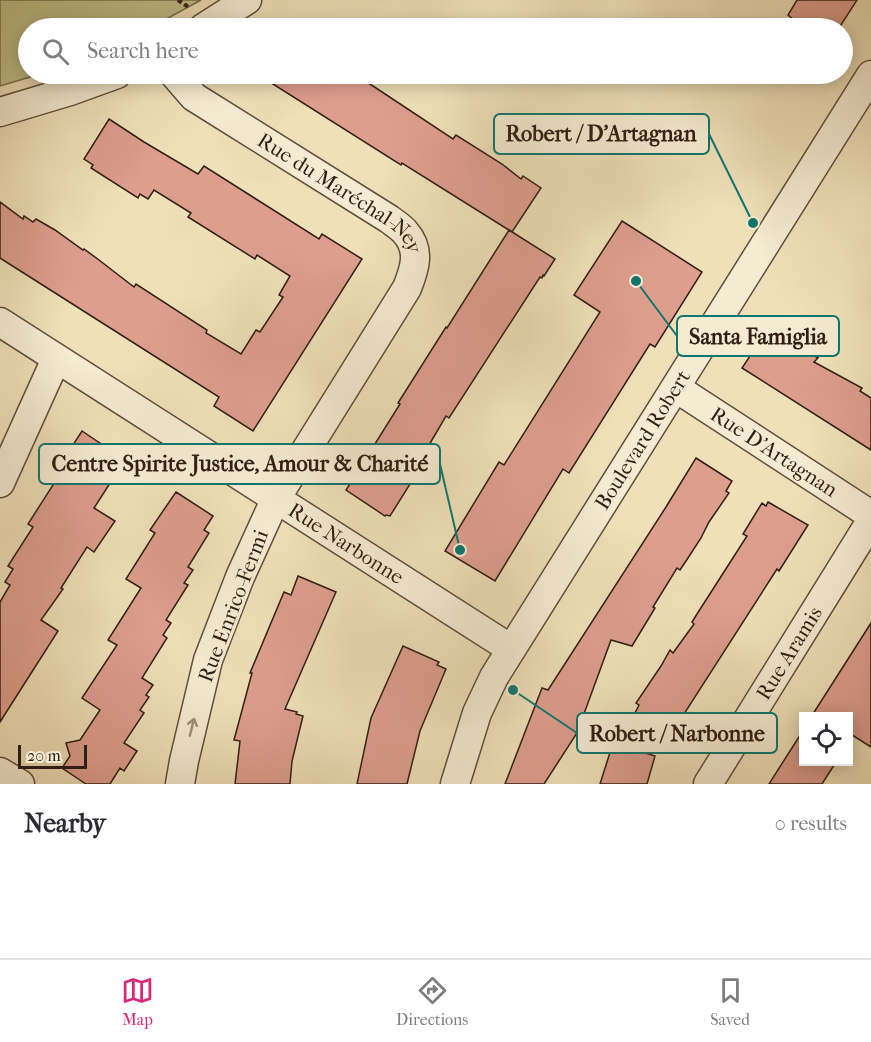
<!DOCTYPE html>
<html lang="en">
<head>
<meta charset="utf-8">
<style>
	:root { --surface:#fff; --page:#f7f7f7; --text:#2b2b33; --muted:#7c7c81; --line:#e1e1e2; --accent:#db2777 }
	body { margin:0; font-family:"IM FELL French Canon",serif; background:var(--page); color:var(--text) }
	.controls { position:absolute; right:18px; bottom:18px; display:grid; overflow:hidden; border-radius:0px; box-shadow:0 3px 15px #0003 }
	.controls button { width:54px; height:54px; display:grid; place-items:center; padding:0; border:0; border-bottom:2px solid var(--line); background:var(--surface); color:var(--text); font:30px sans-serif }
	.scale { position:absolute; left:18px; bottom:15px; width:69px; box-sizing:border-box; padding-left:6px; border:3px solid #311e14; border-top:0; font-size:16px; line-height:21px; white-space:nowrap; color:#311e14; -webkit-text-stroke:4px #f5ebd2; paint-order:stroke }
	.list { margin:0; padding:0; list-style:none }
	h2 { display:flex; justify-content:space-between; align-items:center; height:78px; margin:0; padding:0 24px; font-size:26px }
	h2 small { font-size:20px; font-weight:400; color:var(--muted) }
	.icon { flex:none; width:33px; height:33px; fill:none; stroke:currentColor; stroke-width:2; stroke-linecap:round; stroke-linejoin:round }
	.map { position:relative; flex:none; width:871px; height:784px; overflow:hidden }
	.search { position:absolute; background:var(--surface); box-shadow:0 3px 15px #0003; left:18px; right:18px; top:18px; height:66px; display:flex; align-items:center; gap:15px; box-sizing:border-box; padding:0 21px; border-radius:33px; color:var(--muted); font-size:22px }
	.sheet { height:174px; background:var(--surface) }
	nav { display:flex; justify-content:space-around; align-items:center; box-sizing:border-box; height:84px; border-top:2px solid var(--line); background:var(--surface); font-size:16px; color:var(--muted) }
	nav a { display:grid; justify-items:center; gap:3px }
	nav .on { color:var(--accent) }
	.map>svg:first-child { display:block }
	.green { fill:#c0c08a; stroke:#786f4f; stroke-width:1.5 }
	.building { fill:#dd9e8e; stroke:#311e14; stroke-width:1.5 }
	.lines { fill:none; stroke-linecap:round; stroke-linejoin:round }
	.minor-casing { stroke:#604e3d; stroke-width:31 }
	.path { stroke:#311e14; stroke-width:4; stroke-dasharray:4.5 3; stroke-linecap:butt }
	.minor { stroke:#f5ebd2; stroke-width:28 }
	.oneway { stroke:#9d8f7c }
	.labels { text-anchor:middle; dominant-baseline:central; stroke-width:6; stroke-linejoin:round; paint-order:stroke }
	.street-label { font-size:21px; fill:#311e14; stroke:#f5ebd2 }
	.leader { fill:none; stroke:#0f766e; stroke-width:2 }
	.callout-dot { fill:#0f766e; stroke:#f5ebd2; stroke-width:2 }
	.callout { fill:#f5ebd2; stroke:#0f766e; stroke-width:2 }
	.callout-label { font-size:22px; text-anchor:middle; font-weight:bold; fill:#311e14 }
</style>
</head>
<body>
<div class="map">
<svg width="871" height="784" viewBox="0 0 871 784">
	<rect width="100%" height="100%" fill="#efe0b9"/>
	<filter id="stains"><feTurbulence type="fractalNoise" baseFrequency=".00333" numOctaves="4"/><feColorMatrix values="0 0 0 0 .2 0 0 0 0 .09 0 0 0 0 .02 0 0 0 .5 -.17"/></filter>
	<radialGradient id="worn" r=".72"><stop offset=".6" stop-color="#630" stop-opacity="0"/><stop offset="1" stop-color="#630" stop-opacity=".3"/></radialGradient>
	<path class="green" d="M0,0H201L150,28H28V74H40L0,86Z"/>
	<g class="building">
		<path d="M797,0H857L839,28H785L793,19L788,15Z"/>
		<path d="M257,74H355L453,139L456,135L502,164L521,179L523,176L541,188L512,232L402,163L401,165Z"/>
		<path d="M109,119L144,142L198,174L204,166L319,239L322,234L362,259L253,431L214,406L219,397L0,258V202L23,219L24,216L33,222L36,219L55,230L83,250L84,249L99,260L134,287L136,284L207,330L206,333L241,354L256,330L260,332L283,297L279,295L290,276L257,255L255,259L188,217L191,213L154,190L148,199L140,194L138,198L91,168L93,165L84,159Z"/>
		<path d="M622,221L702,272L655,347L650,344L569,473L563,469L495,581L445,551L499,462L504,465L600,312L574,295Z"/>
		<path d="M509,230L555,259L544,276L543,275L542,278L540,277L449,418L446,416L429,445L430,446L429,447L432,449L390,516L386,515L385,516L346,490L400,404L398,403L446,327L447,328Z"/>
		<path d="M766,332L776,338L779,335L818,358L814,362L862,388L860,391L871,398V450L742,368Z"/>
		<path d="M82,431L125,460L94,508L115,521L94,552L87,547L61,588L63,589L41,620L58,631L0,722V602L10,585L5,582L13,569L8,566L33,527L28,524L62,471L58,468Z"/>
		<path d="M696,458L732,481L726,491L729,493L709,522L701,538L688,558L680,570L677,568L653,607L655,608L632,646L611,640L577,733L544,784H505L542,688L548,690L666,507Z"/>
		<path d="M176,492L213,516L204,530L209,533L188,567L193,570L184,583L188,585L166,620L171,623L163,635L167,638L142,678L153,685L146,695L149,697L140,710L144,713L124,743L137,751L124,771L120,768L110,784H86L62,768L70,756L66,743L80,740L100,710L82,698L117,645L108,640L141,588L126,579L155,533L150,530Z"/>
		<path d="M768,502L808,525L779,571L777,569L668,739L633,717L639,705L636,703L661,666L670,650L673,653L694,624L692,622L697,614L747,536L743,534L762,503L766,506Z"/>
		<path d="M298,576L336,592L285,709L297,712L296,714L303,716L292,761L290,784H235L240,741L234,740L252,673H250L284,592L291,595Z"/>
		<path d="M871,623V747L849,733V717H811Z"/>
		<path d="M403,646L439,662L437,665L446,669L420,731L407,784H357L371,718Z"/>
		<path d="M804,729V762H836L822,784H769Z"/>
		<path d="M613,743L655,756L647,784H600Z"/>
	</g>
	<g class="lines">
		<g class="minor-casing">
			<g id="minor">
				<path d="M203,28L247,0"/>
				<path id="s1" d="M174,74L194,97L389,219C394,223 401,227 405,232C421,250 415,268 407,288L275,500L240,577L208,660L184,761L180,784"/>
				<path d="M0,112L70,91L117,74"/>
				<path id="s2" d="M0,322L511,649"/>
				<path id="s3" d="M676,388L871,515"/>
				<path d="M0,483L56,359"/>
				<path d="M0,772L20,784"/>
				<path id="s4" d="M455,784L477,713L494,677L871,75"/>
				<path id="s5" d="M708,784L871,521"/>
			</g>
		</g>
		<path class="path" d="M178,0L190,8"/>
		<use href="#minor" class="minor"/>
	</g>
	<defs><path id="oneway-shaft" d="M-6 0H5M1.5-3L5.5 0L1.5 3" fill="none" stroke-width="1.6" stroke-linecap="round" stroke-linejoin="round" transform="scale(1.5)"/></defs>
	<use class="oneway" href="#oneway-shaft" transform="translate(192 727) rotate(-76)"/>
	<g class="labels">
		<g class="street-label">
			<text stroke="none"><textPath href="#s1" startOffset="206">Rue du Maréchal-Ney</textPath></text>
			<text stroke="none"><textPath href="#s4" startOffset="394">Boulevard Robert</textPath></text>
			<text stroke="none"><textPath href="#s3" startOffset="117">Rue D'Artagnan</textPath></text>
			<text stroke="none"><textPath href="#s2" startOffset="411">Rue Narbonne</textPath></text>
			<text transform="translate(233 606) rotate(-69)">Rue Enrico-Fermi</text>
			<text stroke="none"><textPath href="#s5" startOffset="154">Rue Aramis</textPath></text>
		</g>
	</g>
	<path class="leader" d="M753 223L709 134M636 281L677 336M460 550L440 464M513 690L577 733"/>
	<g class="callout-dot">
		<circle cx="753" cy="223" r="6"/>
		<circle cx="636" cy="281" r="6"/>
		<circle cx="460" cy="550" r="6"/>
		<circle cx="513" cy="690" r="6"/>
	</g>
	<g class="callout">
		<rect x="494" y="114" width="215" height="40" rx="6"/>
		<rect x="677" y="316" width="162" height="40" rx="6"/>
		<rect x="39" y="444" width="401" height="40" rx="6"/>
		<rect x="577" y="713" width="200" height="40" rx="6"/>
	</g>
	<g class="callout-label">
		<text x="601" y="141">Robert / D'Artagnan</text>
		<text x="758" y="344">Santa Famiglia</text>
		<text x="240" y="471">Centre Spirite Justice, Amour &amp; Charité</text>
		<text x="677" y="741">Robert / Narbonne</text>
	</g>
	<rect width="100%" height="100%" filter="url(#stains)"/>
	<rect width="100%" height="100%" fill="url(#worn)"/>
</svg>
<div class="controls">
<button><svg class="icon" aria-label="locate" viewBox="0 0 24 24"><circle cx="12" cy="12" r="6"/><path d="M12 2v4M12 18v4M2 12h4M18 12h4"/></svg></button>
</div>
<div class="scale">20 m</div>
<div class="search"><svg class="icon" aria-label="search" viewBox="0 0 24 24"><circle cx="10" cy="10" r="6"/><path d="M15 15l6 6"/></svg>Search here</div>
</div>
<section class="sheet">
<h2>Nearby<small>0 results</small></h2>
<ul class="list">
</ul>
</section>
<nav>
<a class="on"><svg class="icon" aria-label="map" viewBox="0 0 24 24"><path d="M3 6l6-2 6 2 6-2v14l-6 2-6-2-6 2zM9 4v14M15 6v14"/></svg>Map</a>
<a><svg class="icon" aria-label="directions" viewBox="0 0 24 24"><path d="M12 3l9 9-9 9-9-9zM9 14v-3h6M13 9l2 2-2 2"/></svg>Directions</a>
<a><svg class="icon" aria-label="saved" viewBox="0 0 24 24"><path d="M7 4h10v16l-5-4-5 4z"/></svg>Saved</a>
</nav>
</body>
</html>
